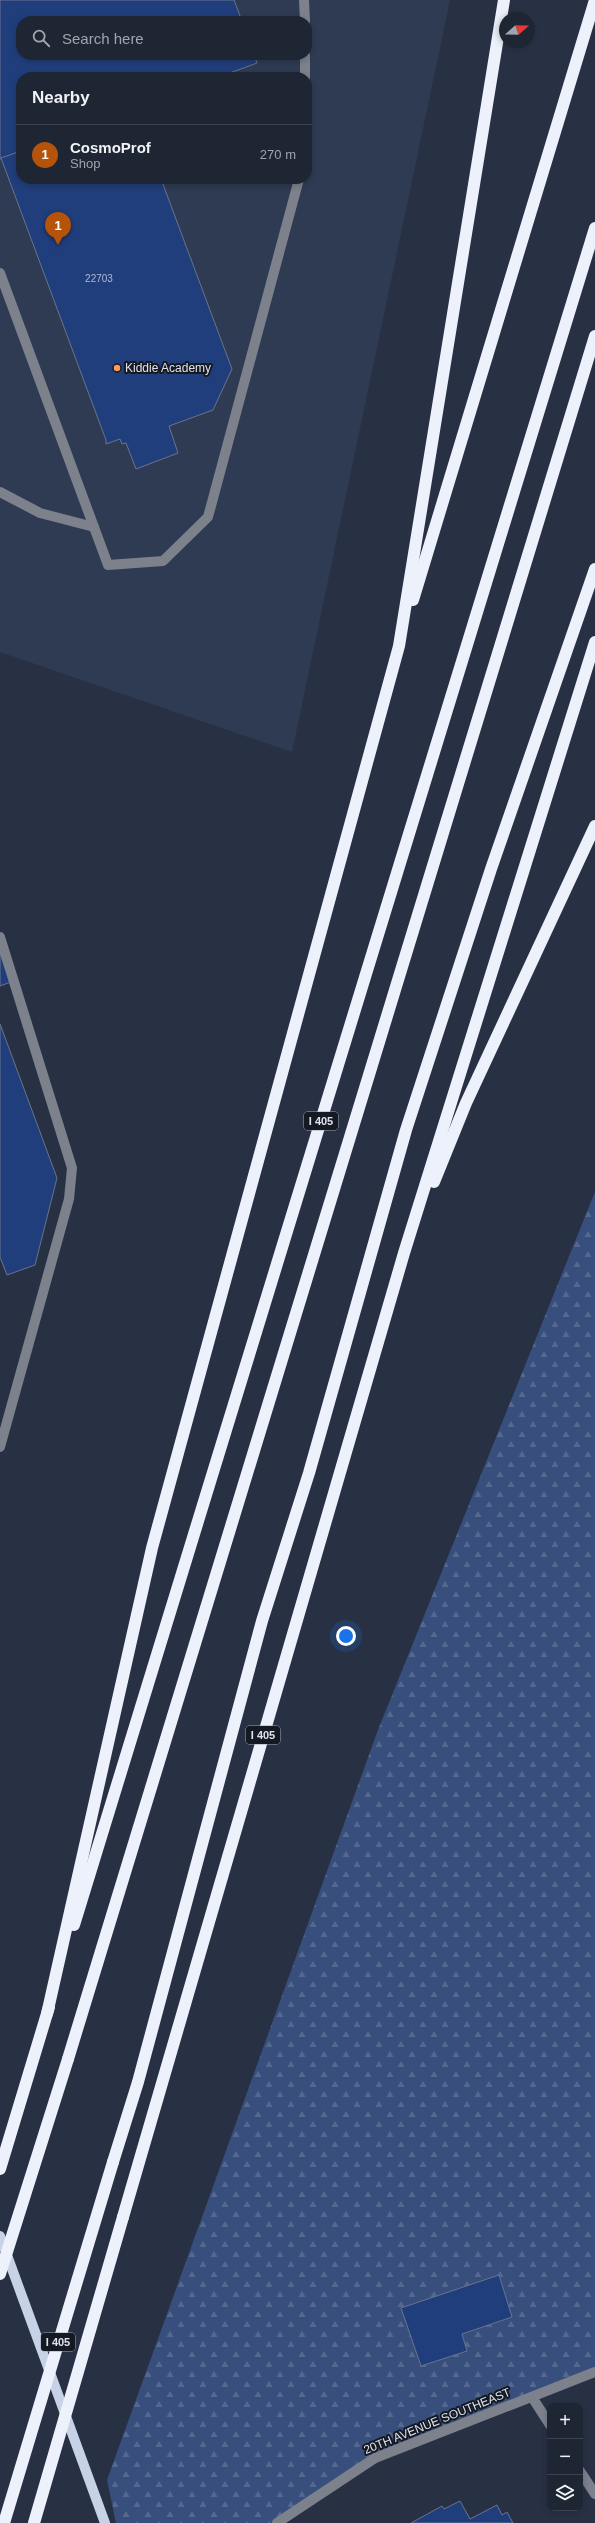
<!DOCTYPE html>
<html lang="en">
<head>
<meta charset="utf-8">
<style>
	:root { --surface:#1e2533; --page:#2b313f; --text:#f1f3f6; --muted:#a1a5ac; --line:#3c424e; --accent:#b45309 }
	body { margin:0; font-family:Arial,sans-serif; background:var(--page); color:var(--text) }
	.controls { position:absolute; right:12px; bottom:12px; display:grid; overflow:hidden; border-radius:8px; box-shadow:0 2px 6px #0003 }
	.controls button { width:36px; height:36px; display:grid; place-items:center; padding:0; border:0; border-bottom:1px solid var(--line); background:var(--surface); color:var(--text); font:20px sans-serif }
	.compass { position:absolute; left:499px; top:12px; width:36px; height:36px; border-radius:50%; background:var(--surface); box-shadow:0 2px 6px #0003; rotate:70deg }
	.you { position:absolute; left:346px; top:1636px; width:14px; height:14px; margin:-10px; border:3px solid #fff; border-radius:50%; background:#1a73e8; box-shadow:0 0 0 6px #1a73e833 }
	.badge { display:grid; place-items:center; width:26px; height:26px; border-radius:50%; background:var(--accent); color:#fff; font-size:13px; font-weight:700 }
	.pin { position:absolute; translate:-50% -33px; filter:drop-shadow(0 1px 2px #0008) }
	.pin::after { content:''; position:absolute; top:21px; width:14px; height:12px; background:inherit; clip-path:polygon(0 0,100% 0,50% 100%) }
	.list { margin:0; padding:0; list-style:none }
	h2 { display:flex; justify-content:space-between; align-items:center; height:52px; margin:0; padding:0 16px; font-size:17px }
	h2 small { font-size:13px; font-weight:400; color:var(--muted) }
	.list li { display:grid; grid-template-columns:26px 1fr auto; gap:12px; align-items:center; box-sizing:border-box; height:60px; padding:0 16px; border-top:1px solid var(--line) }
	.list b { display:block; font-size:15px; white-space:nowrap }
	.list p { margin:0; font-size:13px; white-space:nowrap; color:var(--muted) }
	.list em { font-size:13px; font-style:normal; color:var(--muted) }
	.icon { flex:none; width:22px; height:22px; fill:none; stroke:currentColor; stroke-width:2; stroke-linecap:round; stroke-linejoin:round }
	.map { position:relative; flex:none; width:595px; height:2523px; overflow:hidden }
	.search { position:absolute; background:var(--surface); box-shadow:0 2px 6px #0003; left:16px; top:16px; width:296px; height:44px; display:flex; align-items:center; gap:10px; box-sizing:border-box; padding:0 14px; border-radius:16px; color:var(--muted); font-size:15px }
	.panel { position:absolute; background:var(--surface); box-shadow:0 2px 6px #0003; left:16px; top:72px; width:296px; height:112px; border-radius:16px }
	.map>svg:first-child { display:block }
	.built { fill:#2f3b53; fill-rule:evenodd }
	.forest { fill:url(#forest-firs) }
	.building { fill:#213e7c; stroke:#69748a }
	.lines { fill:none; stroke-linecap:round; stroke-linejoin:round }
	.minor { stroke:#7c818b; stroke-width:10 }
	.major { stroke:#c7d2e6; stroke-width:10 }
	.highway { stroke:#ecf1fb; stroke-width:12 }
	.highway-bridge { stroke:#ecf1fb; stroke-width:12 }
	.poi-dot { fill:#fe9b58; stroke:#151922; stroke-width:1.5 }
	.labels { text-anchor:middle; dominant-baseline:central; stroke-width:4; stroke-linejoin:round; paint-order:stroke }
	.number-label { font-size:10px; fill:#adb9d2 }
	.shield { fill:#151922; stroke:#a0a6b1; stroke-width:1 }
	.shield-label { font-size:11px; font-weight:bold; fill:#dce2ee }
	.poi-label { font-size:12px; fill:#dce2ee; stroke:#151922; text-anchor:start }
	.street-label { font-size:12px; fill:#dce2ee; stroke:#151922 }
</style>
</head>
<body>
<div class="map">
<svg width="595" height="2523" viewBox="0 0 595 2523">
	<defs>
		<pattern id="forest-firs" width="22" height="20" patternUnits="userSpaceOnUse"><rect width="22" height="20" fill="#384f7d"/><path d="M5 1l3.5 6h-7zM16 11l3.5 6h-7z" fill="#546890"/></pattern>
	</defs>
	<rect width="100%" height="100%" fill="#283144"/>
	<path class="built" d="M0,0H450L292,752L0,652ZM21,21H307V55H21ZM21,77H307V179H21Z"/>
	<path class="forest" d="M595,1192V2372L375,2458L277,2523H116L107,2480L378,1730Z"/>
	<g class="building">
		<path d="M0,0H234L242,21H21V55H254L257,63L219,77H21V151L0,159Z"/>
		<path d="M21,151V179H161L232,369L213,410L169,426L178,453L136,469L126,443L122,444L120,439L106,444V440L1,158Z"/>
		<path d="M0,953L11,982L0,986Z"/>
		<path d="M0,1024L57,1178L35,1265L7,1275L0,1257Z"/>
		<path d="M499,2275L512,2317L462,2334L467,2351L421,2366L401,2308Z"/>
		<path d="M460,2501L470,2519L497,2505L502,2515L507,2512L513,2523H411L442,2506L444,2509Z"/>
	</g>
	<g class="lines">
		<g class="minor">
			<path d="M304,0L305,21"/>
			<path d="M305,55V77"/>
			<path d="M0,273L108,565L163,561L208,517L299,179"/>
			<path d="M0,492L40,513L94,527"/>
			<path d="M0,937L72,1168L69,1199L0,1447"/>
			<path d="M532,2397L550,2425"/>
			<path d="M580,2471L595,2494"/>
			<path d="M277,2523L375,2458L595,2372"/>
		</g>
		<path class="major" d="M0,2236L105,2523"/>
		<g class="highway">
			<path d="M413,600L595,0"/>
			<path d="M434,1182L466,1103L595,826"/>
			<path d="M74,1925L595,228"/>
			<path d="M47,2014L152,1548L399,646L504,0"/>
			<path d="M68,2059L595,336"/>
			<path d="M113,2162L138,2082L262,1621L309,1473L406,1130L491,869L595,569"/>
			<path d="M0,2169L49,2007"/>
			<path d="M123,2217L404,1253L595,642"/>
		</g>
		<g class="highway-bridge">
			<path d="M0,2274L68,2059"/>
			<path d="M4,2523L113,2162"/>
			<path d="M34,2523L123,2217"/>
		</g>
	</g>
	<circle class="poi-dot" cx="117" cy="368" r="4"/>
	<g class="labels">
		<g class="number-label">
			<text x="99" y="278">22703</text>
		</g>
		<g class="shield">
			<rect x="304" y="1112" width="34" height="18" rx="3"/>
			<rect x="246" y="1726" width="34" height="18" rx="3"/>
			<rect x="41" y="2333" width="34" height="18" rx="3"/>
		</g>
		<g class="shield-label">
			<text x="321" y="1121">I 405</text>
			<text x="263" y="1735">I 405</text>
			<text x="58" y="2342">I 405</text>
		</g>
		<g class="poi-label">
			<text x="125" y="368">Kiddie Academy</text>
		</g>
		<g class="street-label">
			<text transform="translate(437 2421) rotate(-22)">20TH AVENUE SOUTHEAST</text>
		</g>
	</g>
</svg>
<div class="controls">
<button>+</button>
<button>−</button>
<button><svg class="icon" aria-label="layers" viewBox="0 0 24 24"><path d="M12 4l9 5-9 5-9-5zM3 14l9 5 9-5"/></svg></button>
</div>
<svg class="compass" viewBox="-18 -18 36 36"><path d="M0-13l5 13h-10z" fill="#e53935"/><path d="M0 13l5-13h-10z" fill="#a1a5ac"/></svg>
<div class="you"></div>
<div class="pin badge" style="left:58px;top:245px">1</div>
<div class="search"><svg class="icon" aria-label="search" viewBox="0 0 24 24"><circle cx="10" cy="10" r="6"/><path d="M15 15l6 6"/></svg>Search here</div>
<section class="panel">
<h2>Nearby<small></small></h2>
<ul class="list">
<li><span class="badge">1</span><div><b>CosmoProf</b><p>Shop</p></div><em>270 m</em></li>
</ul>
</section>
</div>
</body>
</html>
